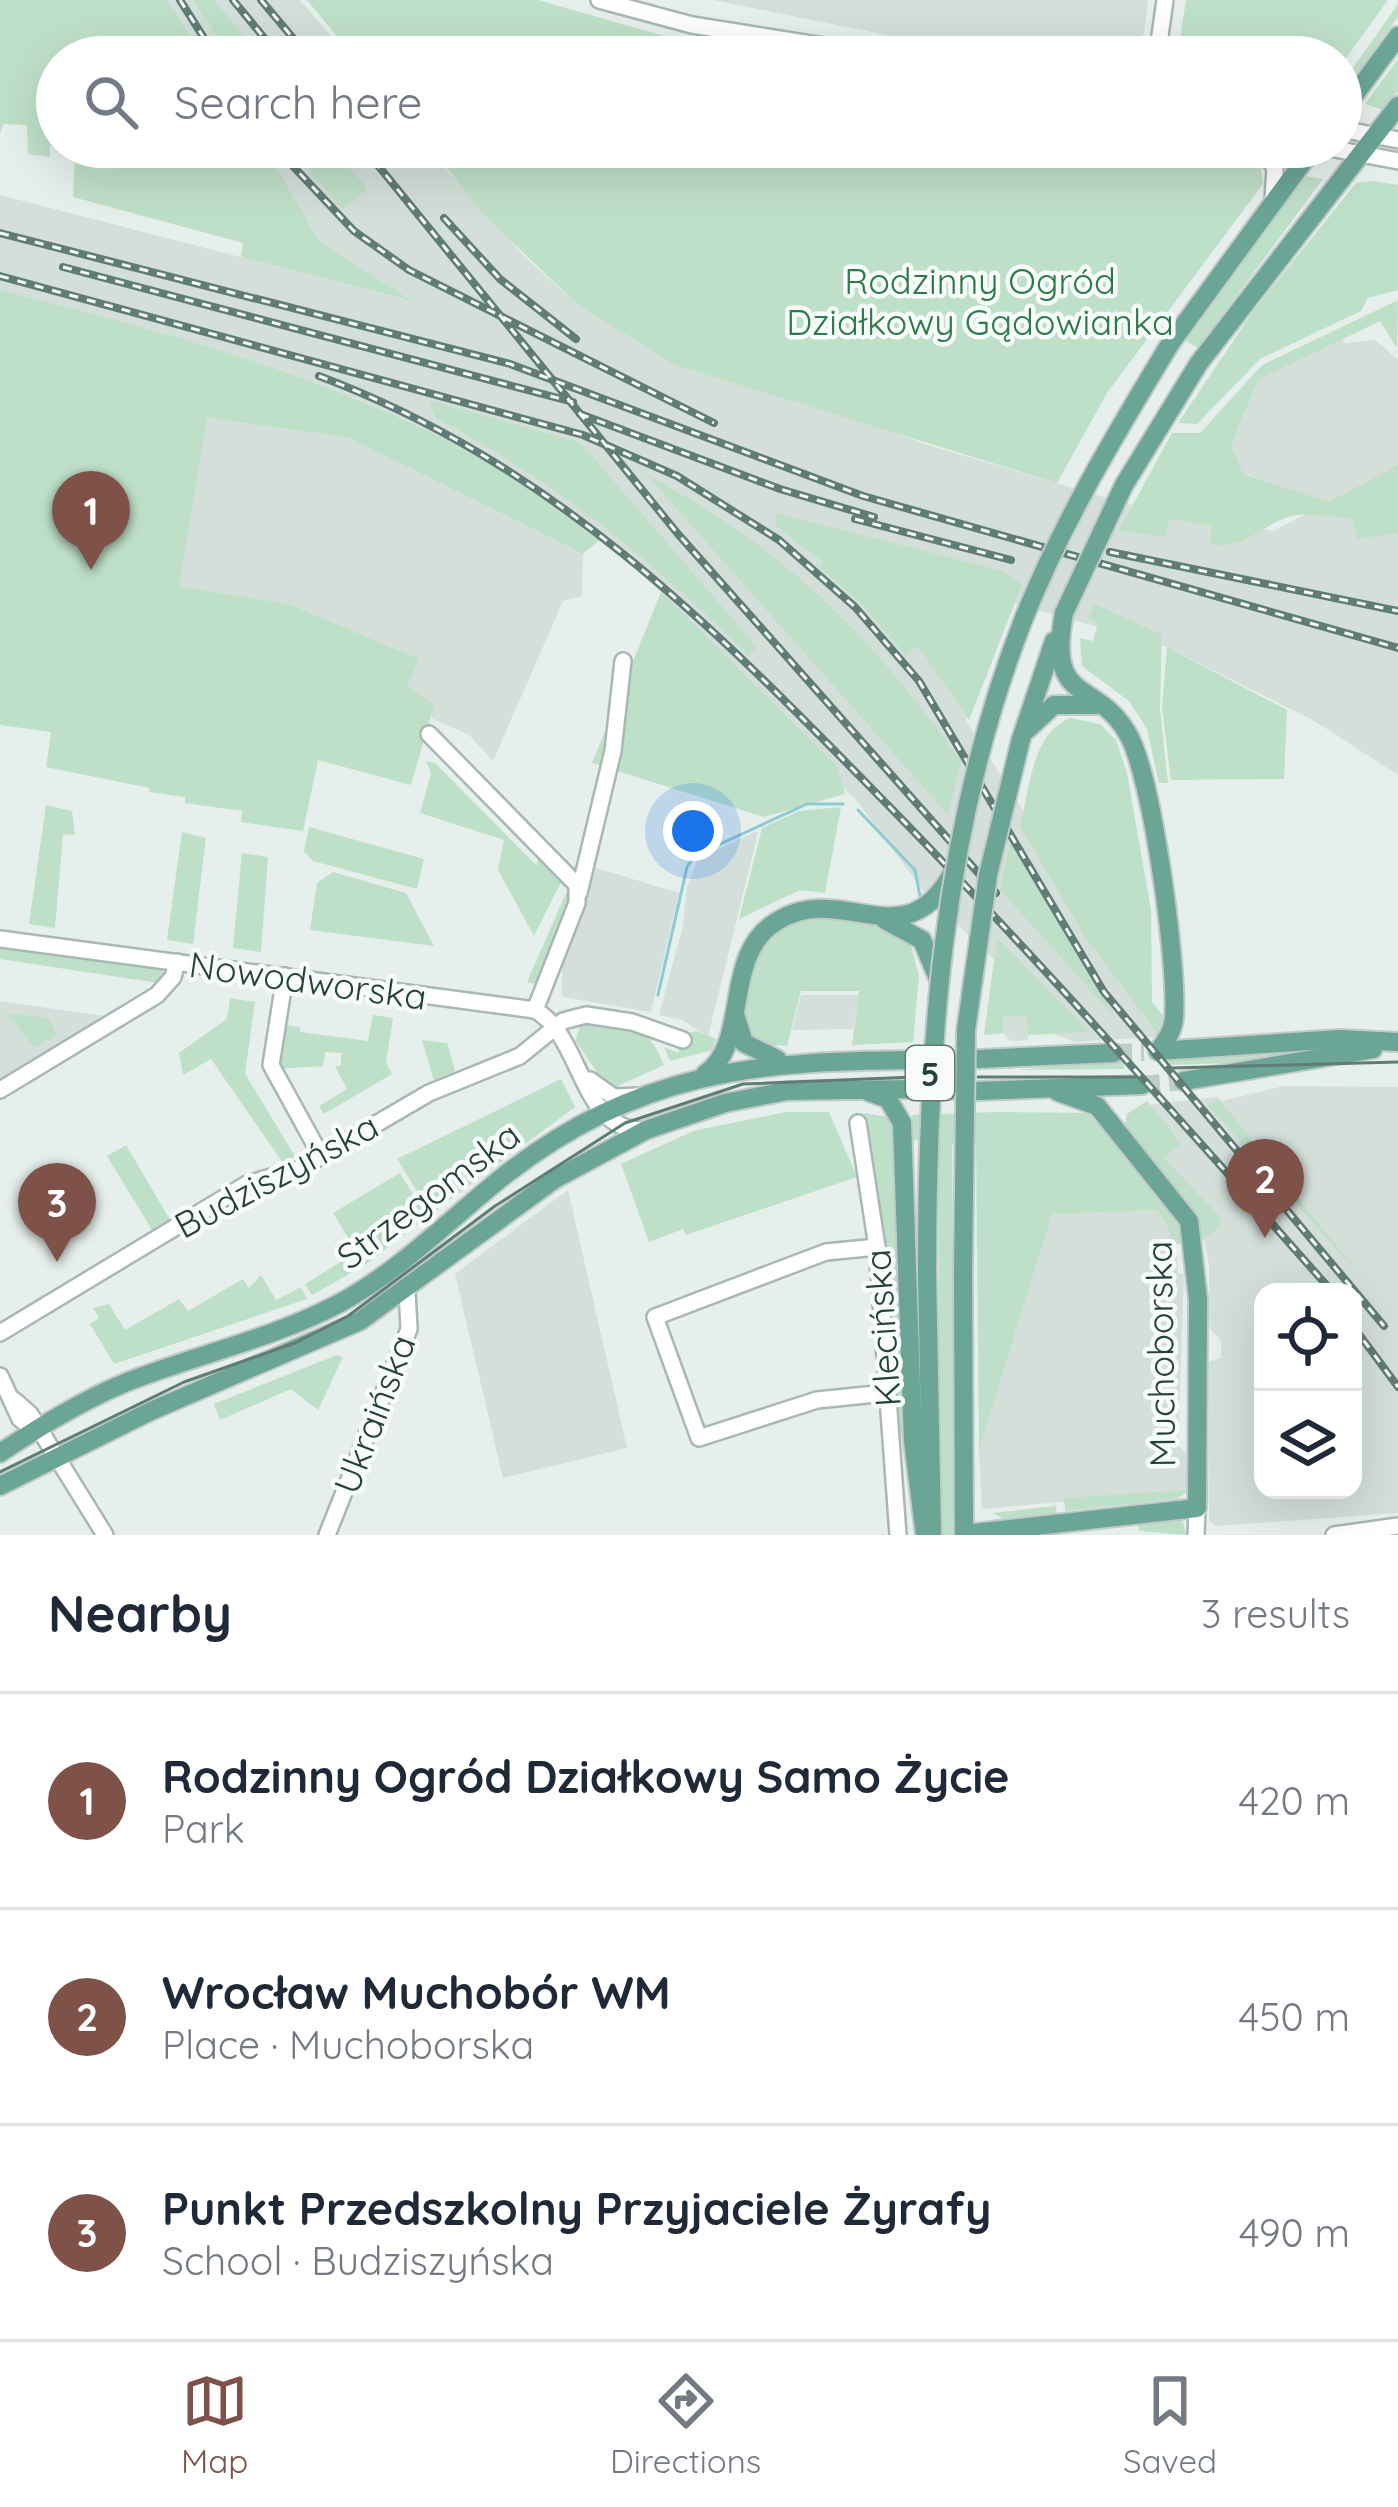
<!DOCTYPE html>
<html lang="en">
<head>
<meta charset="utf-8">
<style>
	:root { --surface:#fff; --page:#f2f2f3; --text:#1f2937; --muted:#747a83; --line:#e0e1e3; --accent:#7f5249 }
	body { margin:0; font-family:Quicksand,sans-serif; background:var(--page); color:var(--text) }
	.controls { position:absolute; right:36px; bottom:36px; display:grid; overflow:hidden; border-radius:24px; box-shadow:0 12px 48px #0002 }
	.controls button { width:108px; height:108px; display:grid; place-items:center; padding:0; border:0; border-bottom:3px solid var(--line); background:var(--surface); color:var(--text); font:60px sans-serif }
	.you { position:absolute; left:693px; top:831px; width:42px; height:42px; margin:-30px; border:9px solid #fff; border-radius:50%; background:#1a73e8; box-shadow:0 0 0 18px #1a73e833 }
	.badge { display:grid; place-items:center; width:78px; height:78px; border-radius:50%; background:var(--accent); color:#fff; font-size:39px; font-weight:700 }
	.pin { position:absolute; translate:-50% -99px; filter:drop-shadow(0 3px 6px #0008) }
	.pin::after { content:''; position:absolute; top:63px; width:42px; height:36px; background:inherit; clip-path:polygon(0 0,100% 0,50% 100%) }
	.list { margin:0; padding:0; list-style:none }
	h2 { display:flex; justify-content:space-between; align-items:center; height:156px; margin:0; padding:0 48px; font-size:51px }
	h2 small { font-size:39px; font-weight:400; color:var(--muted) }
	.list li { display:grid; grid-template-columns:78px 1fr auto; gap:36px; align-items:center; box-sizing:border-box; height:216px; padding:0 48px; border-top:3px solid var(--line) }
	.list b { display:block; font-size:45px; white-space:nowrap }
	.list p { margin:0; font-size:39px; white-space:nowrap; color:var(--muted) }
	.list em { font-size:39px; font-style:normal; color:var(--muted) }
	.icon { flex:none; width:66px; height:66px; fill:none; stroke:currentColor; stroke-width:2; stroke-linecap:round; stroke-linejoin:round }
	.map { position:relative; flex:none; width:1398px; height:1535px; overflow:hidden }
	.search { position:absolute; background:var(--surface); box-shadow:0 12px 48px #0002; left:36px; right:36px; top:36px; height:132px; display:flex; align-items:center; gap:30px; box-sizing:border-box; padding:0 42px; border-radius:66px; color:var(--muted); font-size:45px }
	.sheet { height:804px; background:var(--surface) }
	nav { display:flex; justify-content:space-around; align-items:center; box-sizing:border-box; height:168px; border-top:3px solid var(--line); background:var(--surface); font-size:33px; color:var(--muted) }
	nav a { display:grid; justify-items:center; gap:6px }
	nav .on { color:var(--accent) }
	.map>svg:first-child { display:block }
	.built { fill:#d4dfda; fill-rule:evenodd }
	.green { fill:#bfe0c8 }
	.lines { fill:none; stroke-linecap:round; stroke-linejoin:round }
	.stream { stroke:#8ec9d4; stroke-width:3 }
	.major-tunnel { stroke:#bfccc8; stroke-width:18; stroke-dasharray:18 9; stroke-linecap:butt }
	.minor-casing { stroke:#a8b8b2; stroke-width:20 }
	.major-casing { stroke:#c2cac8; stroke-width:22 }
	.minor { stroke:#fff; stroke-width:15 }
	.major { stroke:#6aa596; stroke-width:18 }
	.tram { stroke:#5f7d75; stroke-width:3 }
	.rail-casing { stroke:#5f7d75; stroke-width:8 }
	.rail { stroke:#f7fbf9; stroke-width:3; stroke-dasharray:9; stroke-linecap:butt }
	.major-bridge-casing { stroke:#c2cac8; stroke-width:22; stroke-linecap:butt }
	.major-bridge { stroke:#6aa596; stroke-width:18 }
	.labels { text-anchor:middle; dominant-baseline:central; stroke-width:9; stroke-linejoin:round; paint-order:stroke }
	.shield { fill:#f7fbf9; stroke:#637a73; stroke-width:3 }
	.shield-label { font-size:33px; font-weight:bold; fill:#24423a }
	.park-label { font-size:36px; fill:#2d7a4b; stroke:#f7fbf9 }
	.street-label { font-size:36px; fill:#24423a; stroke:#f7fbf9 }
</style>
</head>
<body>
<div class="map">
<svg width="1398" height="1535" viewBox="0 0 1398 1535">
	<rect width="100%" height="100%" fill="#e6efeb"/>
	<g class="built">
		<path d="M164,0H300L349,57H200Z"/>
		<path d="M714,0H1148L1144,33L1126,53L1049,39L1044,57H995Z"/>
		<path d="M258,147H426L525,257L577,304L924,444L1135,506L1274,531L1327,502L1242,473L1231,445L1258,380L1342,339L1345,343L1375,340L1398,360V775L1316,722L1167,647L1011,602L966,720L1161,1030L1155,1037L1075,1042L1058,1036L1031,995L924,892L854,797L808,760L661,592L602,538L471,453L357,399L0,306V195L407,300L318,240Z"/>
		<path d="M206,418L347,437L583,554L582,596L563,601L493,761L469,735L431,718L433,705L407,686L418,659L289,604L179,586Z"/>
		<path d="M757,831L758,833L708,1036L682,1020L659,1015L683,926L687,887L698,859Z"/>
		<path d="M593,867L679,893L651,1012L562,997V968Z"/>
		<path d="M801,995H859L853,1029L792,1030Z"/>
		<path d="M0,1001L104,1016L0,1078Z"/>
		<path d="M1027,1016L1028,1040L1011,1041L1003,1033V1017Z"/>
		<path d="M1283,1086L1398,1087V1513L1216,1526L1209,1520L1208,1362L1221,1358V1340L1209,1327V1265L1200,1218L1129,1126L1152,1104L1218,1097L1222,1101ZM1263,1292H1353V1490H1263Z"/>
		<path d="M568,1190L627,1448L503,1478L455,1274Z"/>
		<path d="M1157,1210L1170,1232V1255H1177L1178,1273L1184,1274L1178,1445L1188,1455L1189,1490L982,1509L979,1450L1052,1213Z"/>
	</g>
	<g class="green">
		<path d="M0,0H166L204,57H57V146L50,145V157L28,154L27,125L4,124L0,133Z"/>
		<path d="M193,0H214L261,57H230Z"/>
		<path d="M307,0H538L692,44L780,57H354Z"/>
		<path d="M1186,0H1388L1341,65V57H1177Z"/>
		<path d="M1398,4V17L1345,90L1341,85Z"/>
		<path d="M1398,59V91L1384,110L1365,104Z"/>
		<path d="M62,147H265L318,240L412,301L241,257L243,243L73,197L75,151Z"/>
		<path d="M289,147H334L367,189L343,209Z"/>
		<path d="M430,147H1202L1260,161L1263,184L1107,393L1057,483L675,365L577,304L486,217Z"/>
		<path d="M1305,176L1323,179L1198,348L1186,341Z"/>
		<path d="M1373,181L1398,185V290L1368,298L1361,311L1260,359L1197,424L1178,423L1254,310L1356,183Z"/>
		<path d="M0,290C161,331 323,373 470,453C516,478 559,509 602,538L583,554L347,437L207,418L179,586L289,604L419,659L407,686L434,705L411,785L318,760L303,831L241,822L242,811L185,803V797L149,792V788L46,767L51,732L0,725Z"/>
		<path d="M1398,300L1397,348L1380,321L1258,380L1231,445L1243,474L1329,502L1398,465V533L1358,539L1351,518C1334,517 1308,512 1292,516C1261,524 1246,550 1210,544L1212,526L1170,519L1165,537L1119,530L1172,433H1200L1262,365Z"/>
		<path d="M429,400L581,443L757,647L748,655C653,561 555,481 436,418Z"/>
		<path d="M646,474C788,552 866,630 961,761L948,815Z"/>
		<path d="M775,513L1003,571L1022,585L969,720L918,646L906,656L860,602L819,567L823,562L776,526Z"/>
		<path d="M661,592L836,765L845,794L764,817L592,763Z"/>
		<path d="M1095,604L1162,635L1160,708L1168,783H1159L1147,729L1129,701L1082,666L1080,638L1093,641L1098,622L1088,618Z"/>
		<path d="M1167,647L1287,710L1284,779L1171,780L1162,708Z"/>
		<path d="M1070,718L1100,724L1116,740L1127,773L1151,910L1152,1002L1164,1017L1157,1033L1084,935L1020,826C1030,789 1031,734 1070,718Z"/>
		<path d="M426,761L435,763L536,865L541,853L564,876L534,936L498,870L504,840L420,813L431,773Z"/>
		<path d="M46,805L72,811L75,835L63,834L55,928L29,924Z"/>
		<path d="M841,807L825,893L800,890L739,919L762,828L799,811Z"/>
		<path d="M309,827L424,859L417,889L313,861L304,851Z"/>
		<path d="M182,832L206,838L193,944L167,940Z"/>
		<path d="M1010,841L1116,1018L1000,890Z"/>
		<path d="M242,853L268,857L261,952L233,948Z"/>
		<path d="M333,872L406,893L434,946L310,930L317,883Z"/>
		<path d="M570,884V905L537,984L527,982Z"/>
		<path d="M829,919L873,926L910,941L919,976L913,1042L852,1045L859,991H801L787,1046L758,1044L741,1026C752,966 755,919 829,919Z"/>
		<path d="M997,938L1089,1032L1028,1035L1026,1016L1003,1017V1033L984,1035Z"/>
		<path d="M0,946L159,966L165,975L158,983L0,959Z"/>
		<path d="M230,998L255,1002L245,1074L295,1156L283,1163L211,1059L183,1075L179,1053L227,1019Z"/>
		<path d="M8,1013L48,1018L57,1035L34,1048Z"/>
		<path d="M373,1015L393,1018L386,1063L392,1074L324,1114L319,1106L347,1089L335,1066H341V1053L325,1052L323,1066L277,1069L286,1025L300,1027V1032L368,1041Z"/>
		<path d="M582,1022C625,1028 647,1020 664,1065L609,1090L575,1040Z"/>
		<path d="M697,1031L716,1039L712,1050L670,1061L664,1047L678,1053L687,1033Z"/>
		<path d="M422,1040L447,1043L455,1071L434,1081Z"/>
		<path d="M1335,1046L1293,1061L1169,1065L1168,1058Z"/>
		<path d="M1123,1059L1124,1069L1017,1070Z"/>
		<path d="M561,1079L575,1107L431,1214L397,1159Z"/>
		<path d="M1219,1099L1363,1279L1208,1105Z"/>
		<path d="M1147,1101L1181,1144L1164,1158L1221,1218L1219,1228L1201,1241L1197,1216L1125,1124L1127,1114Z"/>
		<path d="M786,1112H829L857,1177L686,1235L683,1229L649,1242L621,1164L693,1131Z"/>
		<path d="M996,1112L1094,1113L1179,1222L1182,1243L1170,1246V1232L1157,1210L1052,1214L979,1450L976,1144H952L955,1535H940L938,1141L911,1140L909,1120L913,1115Z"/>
		<path d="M864,1113L894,1118L906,1433L900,1436L902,1512L880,1213L866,1122L861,1121Z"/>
		<path d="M126,1145L173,1225L155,1235L107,1156Z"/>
		<path d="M400,1173L427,1217L365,1265L312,1295L305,1284L357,1252L333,1213Z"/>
		<path d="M261,1275L276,1300L301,1287L307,1299L114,1364L90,1324L99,1318L93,1308L109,1304L125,1330L179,1299L188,1311L243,1279L249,1288Z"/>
		<path d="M337,1355L343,1357L318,1410L291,1389L220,1420L214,1404Z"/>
		<path d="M1189,1490L1177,1499L1065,1511L1064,1498Z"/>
		<path d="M1054,1499L1057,1513L1005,1520L993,1513L1054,1506Z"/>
		<path d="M1173,1518L1183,1522L1186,1535L1139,1531L1138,1519Z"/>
	</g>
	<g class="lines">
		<g class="stream">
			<path d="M858,810L915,870L920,896"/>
			<path d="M658,995L687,867L694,856L807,804H843"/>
		</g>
		<g class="major-tunnel">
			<path d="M1114,1053L1144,1052"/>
			<path d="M1142,1085L1183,1081"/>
		</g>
		<g class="minor-casing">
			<g id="minor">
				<path d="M599,0L692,25L893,57"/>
				<path d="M1157,57L1165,0"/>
				<path d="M1341,129L1398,140"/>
				<path d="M1257,147L1275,167L1273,200"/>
				<path d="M1324,147L1398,161"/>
				<path d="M429,734L577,885V903L535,1010"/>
				<path d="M579,893L613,751L623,661"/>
				<path d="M0,939L535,1010C583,1037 580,1131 643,1130"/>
				<path d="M285,976L271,1065L321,1156"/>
				<path d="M590,1080L614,1097L638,1096"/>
				<path d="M0,1090L157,995L173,977L177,962"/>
				<path d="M858,1123L877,1247L898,1535"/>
				<path d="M877,1247L826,1252L655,1317L699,1438L817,1400L886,1393"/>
				<path d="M0,1333L247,1184L299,1169L429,1093L520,1056L563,1021L586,1015L632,1022L683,1040"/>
				<path d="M0,1376L20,1419L35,1430"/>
				<path d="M14,1400L30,1414L105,1535"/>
				<path d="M327,1535L409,1329L407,1291"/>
				<path d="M1196,1535L1197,1508"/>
				<path d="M1334,1535L1398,1526"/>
			</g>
		</g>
		<g class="major-casing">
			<g id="major">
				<path d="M1341,113L1398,36"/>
				<path d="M1170,344L1314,147"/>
				<path d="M1199,363L1398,106"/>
				<path d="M1064,613C1046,709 1099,677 1130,738C1153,784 1178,966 1174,1018C1173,1031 1166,1041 1158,1051"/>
				<path d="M1027,730L1054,705H1096"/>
				<path d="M1021,739L1054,641"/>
				<path d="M885,920L922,940L937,976"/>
				<path d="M735,1014L744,1043L777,1059"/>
				<path d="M1158,1051L1340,1039L1398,1042"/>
				<path d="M979,1059L1114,1053"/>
				<path d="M705,1074C752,1042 720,953 779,920C844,882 904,960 952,874"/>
				<path d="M1183,1081L1373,1049"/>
				<path d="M939,1090H952"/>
				<path d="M977,1091L1142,1085"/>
				<path d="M869,1092L888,1099L902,1123L913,1441L925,1535"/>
				<path d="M927,1273L932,1532"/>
				<path d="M963,1273L964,1535"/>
				<path d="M0,1453C41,1426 81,1401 127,1382C198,1354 272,1339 340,1303C401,1270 451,1218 505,1175C638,1072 753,1061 915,1060"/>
				<path d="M0,1486L151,1411L360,1321L555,1179L646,1130L725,1103L787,1091L914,1089"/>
				<path d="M964,1534L1197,1508L1198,1299L1189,1221L1097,1106L1058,1092"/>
			</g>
		</g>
		<use href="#minor" class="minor"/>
		<use href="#major" class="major"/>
		<g class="tram">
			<path d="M1172,1068L1398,1062"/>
			<path d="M940,1076H952"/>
			<path d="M978,1077H1135"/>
			<path d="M0,1472L184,1382L295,1343L348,1316L495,1206L625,1123L743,1084L914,1077"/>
		</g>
		<g class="rail-casing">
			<g id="rail">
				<path d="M180,0L216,57"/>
				<path d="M233,0L280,57"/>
				<path d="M261,0L309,57"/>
				<path d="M275,147L354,231L409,270L714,423"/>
				<path d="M363,147L678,534L996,893"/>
				<path d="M444,218L500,279L576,339"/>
				<path d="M0,233L510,364L863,496L1398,648"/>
				<path d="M63,267L573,402"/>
				<path d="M0,276L583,435L677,476L779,540L855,607L919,681L1104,992L1384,1326"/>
				<path d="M319,376C553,464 710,623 881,798C1036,956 1182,1122 1329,1288"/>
				<path d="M580,414L780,489L874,517"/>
				<path d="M855,519L1011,560"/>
				<path d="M1110,552L1398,611"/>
				<path d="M1353,1326L1398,1387"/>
			</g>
		</g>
		<use href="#rail" class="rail"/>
		<g class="major-bridge-casing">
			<g id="major-bridge">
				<path d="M1064,613L1124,485L1199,363"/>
				<path d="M927,1273C927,1050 941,829 1024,618C1063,521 1116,433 1170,344"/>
				<path d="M963,1273L966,1030L988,875L1021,739"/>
			</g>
		</g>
		<use href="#major-bridge" class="major-bridge"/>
	</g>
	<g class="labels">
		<rect class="shield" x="906" y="1046" width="48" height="54" rx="9"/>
		<g class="shield-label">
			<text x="930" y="1073">5</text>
		</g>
		<g class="park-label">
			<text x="980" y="280">Rodzinny Ogród<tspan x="980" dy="41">Działkowy Gądowianka</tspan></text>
		</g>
		<g class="street-label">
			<text transform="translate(308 980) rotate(8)">Nowodworska</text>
			<text transform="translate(276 1175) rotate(-28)">Budziszyńska</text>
			<text transform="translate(428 1195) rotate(-37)">Strzegomska</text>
			<text transform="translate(882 1328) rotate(-94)">Klecińska</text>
			<text transform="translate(1160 1354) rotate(-91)">Muchoborska</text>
			<text transform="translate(374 1414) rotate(-69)">Ukraińska</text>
		</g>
	</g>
</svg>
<div class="controls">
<button><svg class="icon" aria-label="locate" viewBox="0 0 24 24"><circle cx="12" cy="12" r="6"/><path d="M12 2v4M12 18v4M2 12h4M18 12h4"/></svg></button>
<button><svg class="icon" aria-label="layers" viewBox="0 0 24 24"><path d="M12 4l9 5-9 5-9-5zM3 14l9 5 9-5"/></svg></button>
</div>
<div class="you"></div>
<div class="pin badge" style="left:91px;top:570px">1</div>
<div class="pin badge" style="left:1265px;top:1238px">2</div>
<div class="pin badge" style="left:57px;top:1262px">3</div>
<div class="search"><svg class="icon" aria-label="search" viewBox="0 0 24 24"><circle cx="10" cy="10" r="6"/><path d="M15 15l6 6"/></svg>Search here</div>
</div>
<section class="sheet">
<h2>Nearby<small>3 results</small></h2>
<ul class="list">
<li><span class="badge">1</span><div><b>Rodzinny Ogród Działkowy Samo Życie</b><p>Park</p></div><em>420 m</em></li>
<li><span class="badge">2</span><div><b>Wrocław Muchobór WM</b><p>Place · Muchoborska</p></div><em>450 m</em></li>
<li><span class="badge">3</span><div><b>Punkt Przedszkolny Przyjaciele Żyrafy</b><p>School · Budziszyńska</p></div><em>490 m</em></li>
</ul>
</section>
<nav>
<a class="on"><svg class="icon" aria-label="map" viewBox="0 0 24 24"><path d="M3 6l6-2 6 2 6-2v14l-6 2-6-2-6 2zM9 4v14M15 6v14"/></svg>Map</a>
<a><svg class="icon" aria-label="directions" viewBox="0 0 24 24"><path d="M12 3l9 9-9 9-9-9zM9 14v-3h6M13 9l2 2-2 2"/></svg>Directions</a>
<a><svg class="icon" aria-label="saved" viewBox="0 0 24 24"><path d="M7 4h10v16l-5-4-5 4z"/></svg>Saved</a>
</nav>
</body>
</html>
